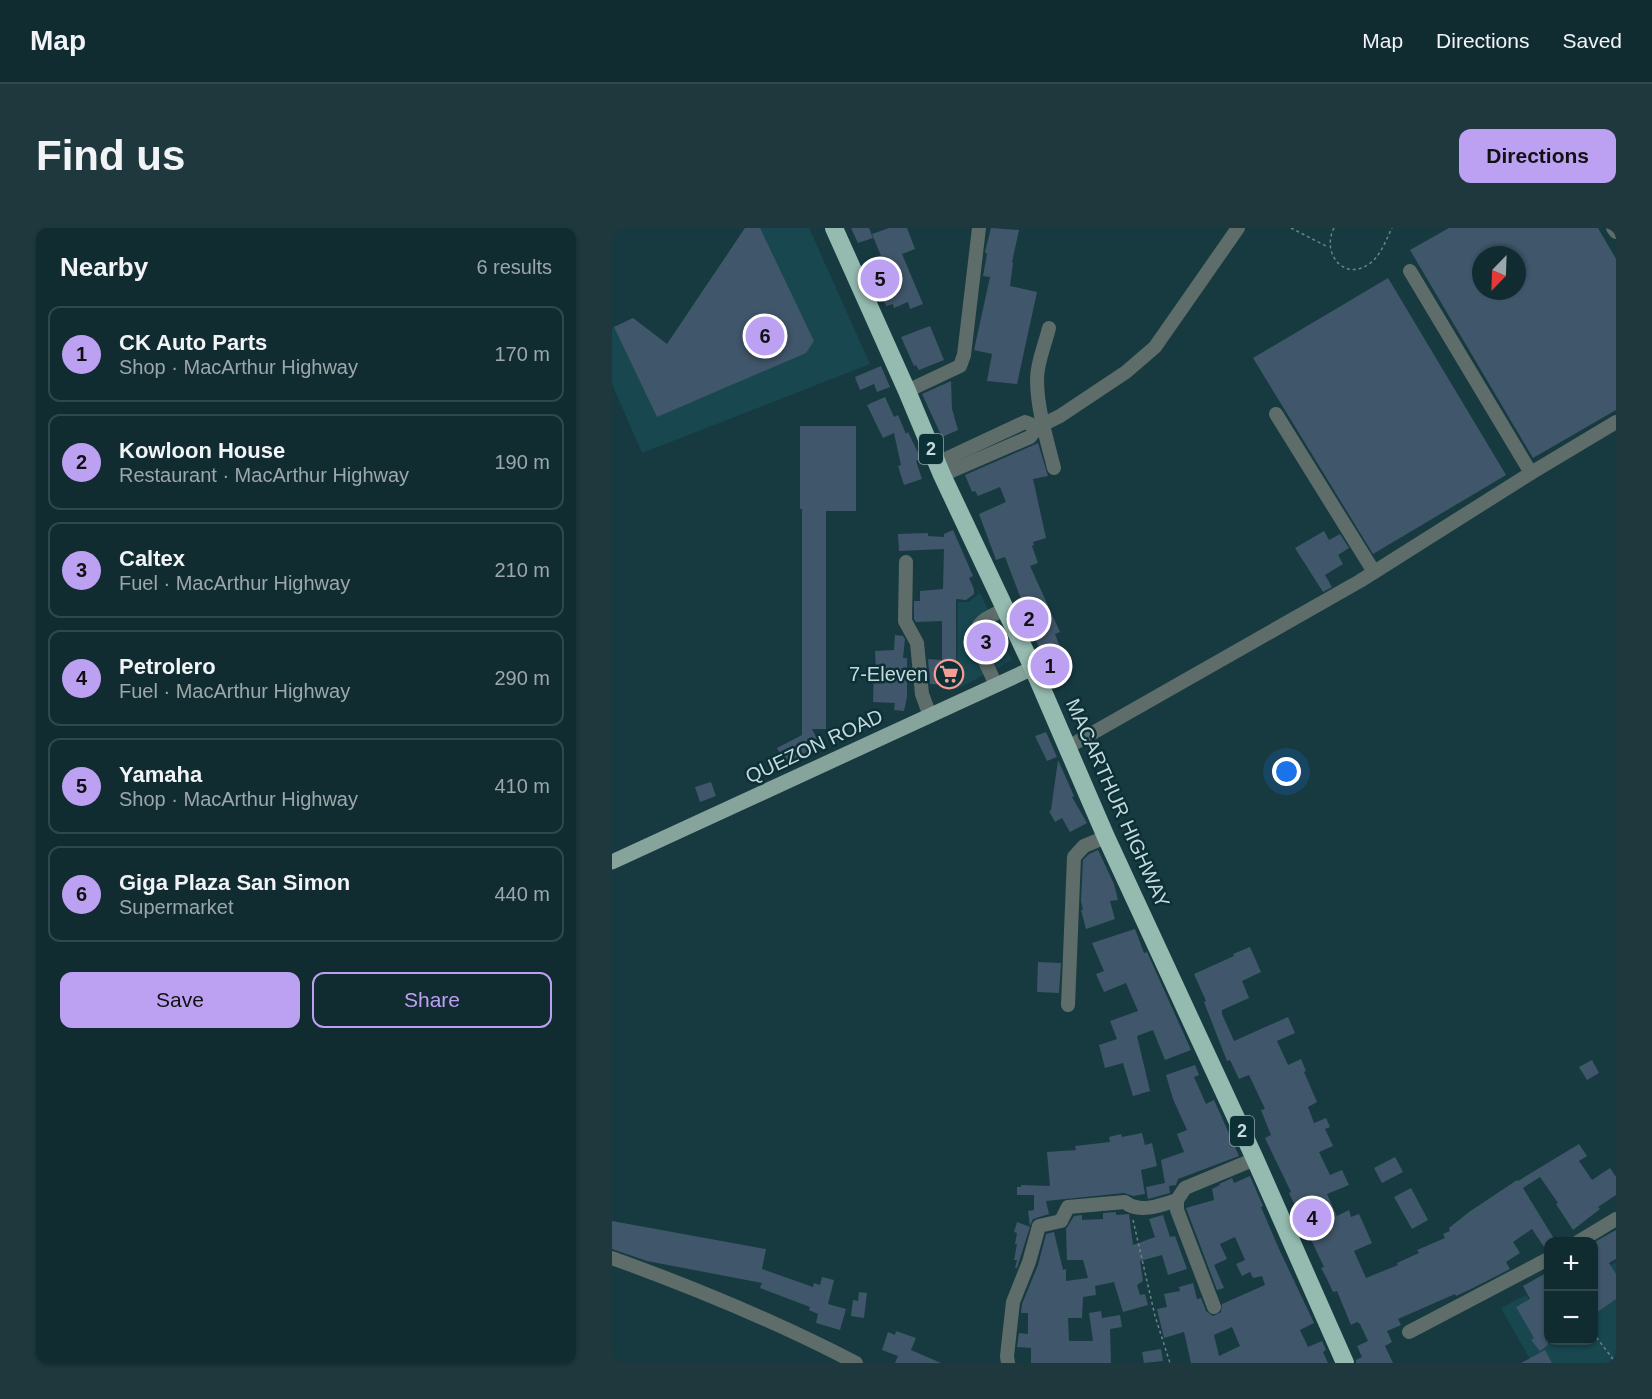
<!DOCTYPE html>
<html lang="en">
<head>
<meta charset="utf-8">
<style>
	:root { --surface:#112c31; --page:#1e383d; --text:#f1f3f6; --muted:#9ca7ab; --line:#30484d; --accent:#bca0f2 }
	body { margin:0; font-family:Arial,sans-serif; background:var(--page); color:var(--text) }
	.controls { position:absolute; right:18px; bottom:18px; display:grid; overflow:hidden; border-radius:12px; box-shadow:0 2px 4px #0004 }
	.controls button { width:54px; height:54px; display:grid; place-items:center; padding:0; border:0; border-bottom:2px solid var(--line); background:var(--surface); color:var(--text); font:30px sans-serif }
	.compass { position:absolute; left:860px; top:18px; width:54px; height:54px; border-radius:50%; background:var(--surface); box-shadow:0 2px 4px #0004; rotate:203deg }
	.you { position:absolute; left:675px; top:544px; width:21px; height:21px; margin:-15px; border:4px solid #fff; border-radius:50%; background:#1a73e8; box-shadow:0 0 0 9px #1a73e833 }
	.badge { display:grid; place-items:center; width:39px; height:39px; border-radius:50%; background:var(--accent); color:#111; font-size:20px; font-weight:700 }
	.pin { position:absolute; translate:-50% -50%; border:3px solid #fff; box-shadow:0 2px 6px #0006 }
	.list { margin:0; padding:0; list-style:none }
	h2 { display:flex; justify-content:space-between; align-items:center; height:78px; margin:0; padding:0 24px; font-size:26px }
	h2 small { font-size:20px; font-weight:400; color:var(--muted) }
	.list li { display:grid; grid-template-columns:39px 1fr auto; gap:18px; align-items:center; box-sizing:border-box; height:96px; margin:0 12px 12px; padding:0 12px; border:2px solid var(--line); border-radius:12px }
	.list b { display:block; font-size:22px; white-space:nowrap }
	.list p { margin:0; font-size:20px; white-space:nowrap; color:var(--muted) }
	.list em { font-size:20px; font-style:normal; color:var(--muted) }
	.actions { display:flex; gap:12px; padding:18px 24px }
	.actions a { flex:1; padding:14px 0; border:2px solid var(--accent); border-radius:12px; text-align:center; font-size:21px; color:var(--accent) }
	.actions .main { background:var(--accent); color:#111 }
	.map { position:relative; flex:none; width:1004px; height:1135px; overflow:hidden; border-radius:12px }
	header { display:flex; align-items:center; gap:36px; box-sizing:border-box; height:84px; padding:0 30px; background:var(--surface); border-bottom:2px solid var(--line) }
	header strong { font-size:28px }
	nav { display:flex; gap:33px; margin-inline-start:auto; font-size:21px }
	.intro { display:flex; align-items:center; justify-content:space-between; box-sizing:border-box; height:144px; padding:0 36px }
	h1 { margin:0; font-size:42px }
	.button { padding:15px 27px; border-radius:12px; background:var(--accent); color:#111; font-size:21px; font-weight:700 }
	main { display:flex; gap:36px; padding:0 36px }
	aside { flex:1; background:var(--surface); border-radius:12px; box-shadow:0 2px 4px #0004 }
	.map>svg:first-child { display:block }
	.built { fill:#18474f }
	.building { fill:#40566a; fill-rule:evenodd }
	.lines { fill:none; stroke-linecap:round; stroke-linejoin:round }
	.minor-tunnel { stroke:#315258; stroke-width:14; stroke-dasharray:14 7; stroke-linecap:butt }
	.path { stroke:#69848a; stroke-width:1.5; stroke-dasharray:3 3; stroke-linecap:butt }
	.minor { stroke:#5e6d69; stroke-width:14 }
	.major { stroke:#86a49b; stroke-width:15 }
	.highway { stroke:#95baaf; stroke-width:18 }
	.labels { text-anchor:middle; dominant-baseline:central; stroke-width:5; stroke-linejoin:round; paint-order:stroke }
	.shield { fill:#0b3036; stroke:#8ea6ab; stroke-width:1.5 }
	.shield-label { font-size:18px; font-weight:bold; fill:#c6d9dd }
	.poi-label { font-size:20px; fill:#c6d9dd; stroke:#0b3036; text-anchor:end }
	.street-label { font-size:20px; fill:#c6d9dd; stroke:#0b3036 }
</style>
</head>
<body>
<header>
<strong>Map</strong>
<nav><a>Map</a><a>Directions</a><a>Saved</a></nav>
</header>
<div class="intro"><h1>Find us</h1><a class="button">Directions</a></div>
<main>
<aside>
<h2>Nearby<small>6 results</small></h2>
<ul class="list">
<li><span class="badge">1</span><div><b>CK Auto Parts</b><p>Shop · MacArthur Highway</p></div><em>170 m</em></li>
<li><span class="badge">2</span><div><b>Kowloon House</b><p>Restaurant · MacArthur Highway</p></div><em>190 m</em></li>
<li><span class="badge">3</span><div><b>Caltex</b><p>Fuel · MacArthur Highway</p></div><em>210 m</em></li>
<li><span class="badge">4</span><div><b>Petrolero</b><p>Fuel · MacArthur Highway</p></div><em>290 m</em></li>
<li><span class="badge">5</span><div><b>Yamaha</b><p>Shop · MacArthur Highway</p></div><em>410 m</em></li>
<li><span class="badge">6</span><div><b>Giga Plaza San Simon</b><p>Supermarket</p></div><em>440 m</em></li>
</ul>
<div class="actions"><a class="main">Save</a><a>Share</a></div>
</aside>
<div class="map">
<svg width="1004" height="1135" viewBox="0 0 1004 1135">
	<rect width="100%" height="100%" fill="#173a41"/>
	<g class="built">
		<path d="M133,0H197L258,136L30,225L0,156V100L21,90L55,116Z"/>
		<path d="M368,365L400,432L345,461L346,374H357Z"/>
		<path d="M1004,1034V1135H920L889,1080L914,1067L922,1077L936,1070V1112H981L982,1046Z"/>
	</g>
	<g class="building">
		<path d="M133,0H148L202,113L194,125L45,189L2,99L21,90L55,116Z"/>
		<path d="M239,0H257L261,10L246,15Z"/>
		<path d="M277,0H295L303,21L290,26L311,76L298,81L296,74L282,80L281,76L274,78L262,45L274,40L260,6Z"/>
		<path d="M379,0L407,2L400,34L401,35L398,58L425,64L405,156L375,153L380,126L362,122L378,49L371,48L375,26L373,24Z"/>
		<path d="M837,0H986L1004,31V182L921,230L798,22ZM869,27H905V63H869Z"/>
		<path d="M776,50L894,247L761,326L641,130Z"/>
		<path d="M318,98L332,132L307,142L304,137L302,138L289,109Z"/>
		<path d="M269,138L278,159L265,164L262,156L248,162L243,149Z"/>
		<path d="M339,153L340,181L346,202L330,209L310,166Z"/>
		<path d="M273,169L282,189L286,187L294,206L296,204L309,231L304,233L310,251L292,257L286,238L289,237L282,205L271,210L255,177Z"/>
		<path d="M188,198H244V283H214V501H200L208,517L174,535L165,520L190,507V281H188Z"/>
		<path d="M426,215L436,248L421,251L434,310L421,314L422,317L420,318L426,335L418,338L448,404L443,406L459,447L443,454L420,404L426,401L413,376H411L393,329L384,332L367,286L394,274L388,259L366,268L363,263L360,264L353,247Z"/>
		<path d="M341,302L361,348L357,350L362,361V366L354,372L344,371V457L318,456L316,431L330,432V393L304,394L302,391V373H308V363L331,361L332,321L287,323L286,306L316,305V308L332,309V306Z"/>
		<path d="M712,303L717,312L728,306L737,320L726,327L731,336L713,347L720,359L711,364L683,320Z"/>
		<path d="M382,396L393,421L380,426L376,421L371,420L363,425L356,407L360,412L366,413Z"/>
		<path d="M283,407L291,408L293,411L291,430H295V469L292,483L282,482L283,475L261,474L262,443H264L263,423L282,422Z"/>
		<path d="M434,504L445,529L435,533L423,508Z"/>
		<path d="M446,532L462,568L460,569L475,595L458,604L450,590L443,594L437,583L439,582Z"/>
		<path d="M99,554L104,568L88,574L83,559Z"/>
		<path d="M486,622L502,656L506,672L498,673L503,691L474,701L469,682H471L469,673L471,632L477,626Z"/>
		<path d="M523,701L532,725L535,724L579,822L553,832L541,802L525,808L538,863L521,868L511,835L493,840L487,817L505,811L498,793L526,783L514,755L492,764L484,746L492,743L480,715Z"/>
		<path d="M638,719L649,744L630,753L637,770L610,782V786L622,813L676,789L683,805L665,813L676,837L689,831L694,843L692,844L705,874L696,879L702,895L714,890L718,899L713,901L721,918L707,924L718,947L730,942L737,957L715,966L725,988L737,982L739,989L747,986L760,1015L742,1023L754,1050L786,1037L785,1035L807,1025L805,1022L833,1010L831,1006L838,1003L837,1000L857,984L905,952L906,953L967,916L975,928L967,933L980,952L998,940L1004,949V967L986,979L988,981L961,1002L944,976L946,975L928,949L911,960L944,1014H936V1022H934L920,1001L901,1014L908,1025L894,1034L898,1041L859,1061L844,1068L843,1066L786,1091L789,1097L775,1103L780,1114L773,1118L781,1135H744V1132L750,1129L745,1118L756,1113L748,1096L745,1094L739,1097L725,1063L721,1064L714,1049L709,1040L712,1039L677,965L679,964L653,910L659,907L649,882L653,881L637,847L627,851L618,832L615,833L592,774L594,773L582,746L622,728L621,726Z"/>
		<path d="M426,734L449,735L447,765L425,764Z"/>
		<path d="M980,832L987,845L975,852L967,839Z"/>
		<path d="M583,837L587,847L582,849L594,876L602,872L627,928L566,951L564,957L557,958L558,965L536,971L534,959L553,955L549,932L572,924L565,906L575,902L561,871L554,847Z"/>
		<path d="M530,905L533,917L540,915L545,938L529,942L533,966L521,968L512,965L434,973L437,986L421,991L418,998L416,983L422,982V967H405V959H409V957L438,958L435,924L464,922L463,918L498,914L497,909L509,906L510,909Z"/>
		<path d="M783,929L791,944L770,955L762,940Z"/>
		<path d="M638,948L651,978L649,979L667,1021L702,1095L688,1102L696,1119L710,1113L714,1122L711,1124L716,1135H579L572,1104L552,1110L545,1081L555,1079L552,1066L568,1063L567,1059L581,1055L585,1071L589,1070L594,1083L601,1088L609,1084L610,1076L653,1057L650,1048L641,1050L638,1044L630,1048L624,1036L633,1032L623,1009L608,1016L615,1031L602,1037L612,1060L605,1062L574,980L602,972L600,961L608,957L607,956L620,950L622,955ZM620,1099L628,1118L607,1128L602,1107Z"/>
		<path d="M799,960L816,992L800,1001L782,969Z"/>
		<path d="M504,984V987L517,986L521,1017L543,1009L537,991L551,987L558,1009L563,1008L575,1041L556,1047L550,1027L528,1033L531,1053L525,1057L528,1067L533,1066L536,1077L511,1084L502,1054L483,1058L484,1067L471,1069L470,1090H456L457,1113H481L477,1085L489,1083L490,1090L508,1087L510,1099L498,1101L499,1135H419V1120L405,1119L407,1105L416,1106V1085H409L410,1076L426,1037L434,1006L442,1004L451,1042L454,1041V1053L476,1050L471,1032H455L454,1001L462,988L470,987V992L491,991V985Z"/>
		<path d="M0,993L154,1021L150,1041L201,1059L202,1055L208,1057L210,1049L222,1052L216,1076L234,1081L228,1102L204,1095L206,1086L197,1082L198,1079L148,1060L150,1055L35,1033L0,1021Z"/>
		<path d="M405,994L418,999L405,1040H403L405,1032H402L405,1016H403L405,1005L402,1004Z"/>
		<path d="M1004,1002V1031L997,1035L1004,1046V1071L981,1087V1048L986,1046L981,1039V1015Z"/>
		<path d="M936,1044V1117L928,1123L919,1112L922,1110L904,1079L918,1071L911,1058Z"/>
		<path d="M247,1064L255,1065L252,1090L239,1088L241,1072L246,1073Z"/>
		<path d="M284,1103L304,1110L299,1122L329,1135H283L286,1128L270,1122L276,1104L283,1107Z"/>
		<path d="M549,1121L551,1133L532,1135L530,1124Z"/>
		<path d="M933,1122L940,1135H909Z"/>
	</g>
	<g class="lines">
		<path class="minor-tunnel" d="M364,404L371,429"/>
		<g class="path">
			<path d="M679,0L716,19"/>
			<path d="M722,0C709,25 732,54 757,36C768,29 774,12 780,0"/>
			<path d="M521,992L543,1088L558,1135"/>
			<path d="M981,1105L1004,1135"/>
		</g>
		<g class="minor">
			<path d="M1001,0L1004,4"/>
			<path d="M798,43L919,245"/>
			<path d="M437,100C433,117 425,134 425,151C425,181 435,212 442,240"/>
			<path d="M295,163L348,138L352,127L367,0"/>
			<path d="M664,186L762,344"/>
			<path d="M325,235L413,194L426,199"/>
			<path d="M330,247L418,209L426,199L448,188L514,144L543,119L626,0"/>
			<path d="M294,334L293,393L305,415L310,466L318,488"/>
			<path d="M364,404C367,391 383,386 394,381"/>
			<path d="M371,429L384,457"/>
			<path d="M456,519L748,353L919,245L1004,194"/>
			<path d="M456,777L462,629L472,618L494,609"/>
			<path d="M966,1014L1004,991"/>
			<path d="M0,1030C83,1060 165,1094 244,1135"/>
			<path d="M602,1079L565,982V972L573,960L643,931"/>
			<path d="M797,1104L936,1031"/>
			<path d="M396,1135L395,1128L401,1074L417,1034L427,998L449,993L456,979L513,974C526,986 550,977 565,972"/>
		</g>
		<path class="major" d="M0,634L421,440"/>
		<path class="highway" d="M222,0L295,163L330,247L421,440L494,609L643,931L733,1135"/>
	</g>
	<defs>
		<g id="supermarket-ring" transform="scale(1.5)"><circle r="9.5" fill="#0b3036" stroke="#f59c94" stroke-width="1.5"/><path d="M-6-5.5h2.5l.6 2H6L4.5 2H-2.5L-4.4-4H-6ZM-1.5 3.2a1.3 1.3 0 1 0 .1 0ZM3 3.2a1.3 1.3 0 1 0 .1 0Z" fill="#f59c94"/></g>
	</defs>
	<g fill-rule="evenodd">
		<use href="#supermarket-ring" x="337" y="446"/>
	</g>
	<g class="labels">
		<g class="shield">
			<rect x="307" y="206" width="24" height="30" rx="4.5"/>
			<rect x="618" y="888" width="24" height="30" rx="4.5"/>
		</g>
		<g class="shield-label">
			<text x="319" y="221">2</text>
			<text x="630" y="903">2</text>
		</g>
		<g class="poi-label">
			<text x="316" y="446">7-Eleven</text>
		</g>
		<g class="street-label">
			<text transform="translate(202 518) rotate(-25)">QUEZON ROAD</text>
			<text transform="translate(506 575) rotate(66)">MACARTHUR HIGHWAY</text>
		</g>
	</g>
</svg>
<div class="controls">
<button>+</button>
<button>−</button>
</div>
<svg class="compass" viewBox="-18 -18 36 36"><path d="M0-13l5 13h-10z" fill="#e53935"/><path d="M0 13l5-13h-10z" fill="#9ca7ab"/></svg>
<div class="you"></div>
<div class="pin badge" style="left:438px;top:438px">1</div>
<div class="pin badge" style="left:417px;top:391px">2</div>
<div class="pin badge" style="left:374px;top:414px">3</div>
<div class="pin badge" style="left:700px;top:990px">4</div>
<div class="pin badge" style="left:268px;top:51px">5</div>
<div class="pin badge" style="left:153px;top:108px">6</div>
</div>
</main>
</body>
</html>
